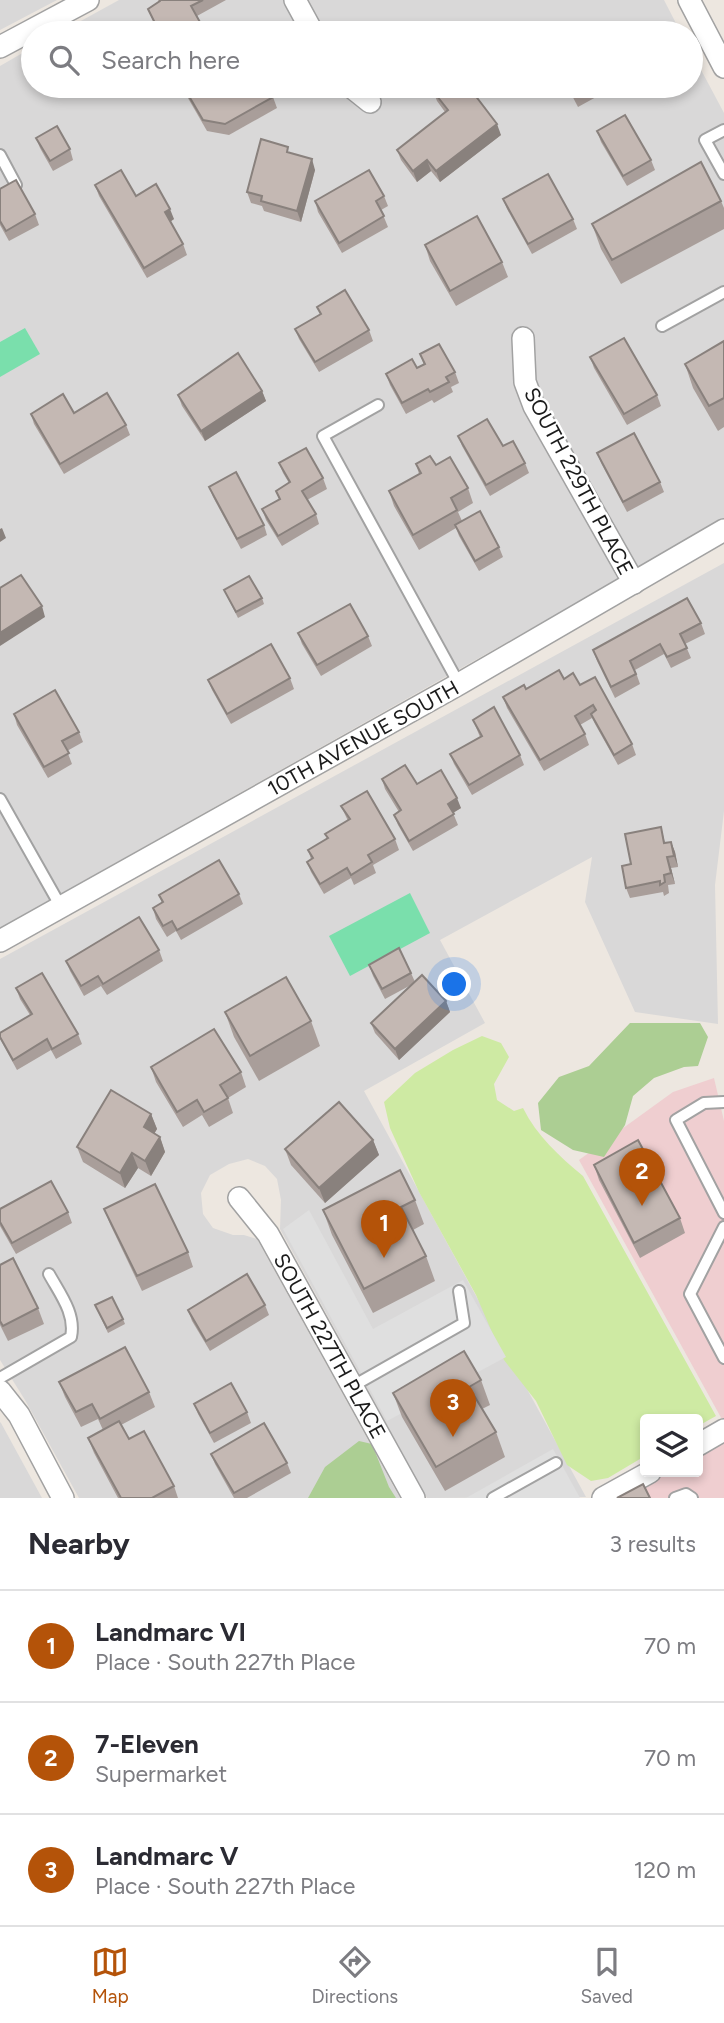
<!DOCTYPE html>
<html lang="en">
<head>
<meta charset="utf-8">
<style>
	:root { --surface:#fff; --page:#f2f2f3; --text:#2b2b33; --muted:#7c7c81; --line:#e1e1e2; --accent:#b45309 }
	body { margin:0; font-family:Figtree,sans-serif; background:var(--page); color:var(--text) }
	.controls { position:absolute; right:21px; bottom:21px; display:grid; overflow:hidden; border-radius:7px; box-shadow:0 4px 10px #0003 }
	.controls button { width:63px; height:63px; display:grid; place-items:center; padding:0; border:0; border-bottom:2px solid var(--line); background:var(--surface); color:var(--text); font:35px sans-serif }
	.you { position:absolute; left:455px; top:985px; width:24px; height:24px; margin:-18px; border:5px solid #fff; border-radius:50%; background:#1a73e8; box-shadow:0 0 0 10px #1a73e833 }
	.badge { display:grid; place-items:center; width:46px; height:46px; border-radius:50%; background:var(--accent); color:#fff; font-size:23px; font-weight:700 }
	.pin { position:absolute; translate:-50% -58px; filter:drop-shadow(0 2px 4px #0008) }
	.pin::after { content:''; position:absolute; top:37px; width:24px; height:21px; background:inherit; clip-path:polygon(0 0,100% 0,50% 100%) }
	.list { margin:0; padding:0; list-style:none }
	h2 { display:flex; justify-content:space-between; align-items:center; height:91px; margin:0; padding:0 28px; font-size:30px }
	h2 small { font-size:23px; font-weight:400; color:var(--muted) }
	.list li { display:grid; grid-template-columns:46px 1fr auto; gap:21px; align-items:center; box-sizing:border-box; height:112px; padding:0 28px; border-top:2px solid var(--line) }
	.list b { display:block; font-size:26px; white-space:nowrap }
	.list p { margin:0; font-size:23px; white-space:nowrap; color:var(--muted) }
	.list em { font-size:23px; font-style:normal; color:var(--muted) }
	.icon { flex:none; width:38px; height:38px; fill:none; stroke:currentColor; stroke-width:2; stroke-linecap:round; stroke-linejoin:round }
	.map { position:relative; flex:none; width:724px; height:1498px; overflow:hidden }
	.search { position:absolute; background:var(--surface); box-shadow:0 4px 10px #0003; left:21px; right:21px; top:21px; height:77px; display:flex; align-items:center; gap:18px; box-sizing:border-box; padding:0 24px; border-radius:38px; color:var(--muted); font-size:26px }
	.sheet { height:427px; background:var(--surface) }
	nav { display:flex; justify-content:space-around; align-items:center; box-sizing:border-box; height:98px; border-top:2px solid var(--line); background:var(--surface); font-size:19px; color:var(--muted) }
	nav a { display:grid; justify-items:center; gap:4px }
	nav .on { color:var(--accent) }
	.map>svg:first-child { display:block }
	.residential { fill:#d9d8d8 }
	.commercial { fill:#efced0 }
	.grass { fill:#ceeaa3 }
	.forest { fill:#acce93 }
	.pitch { fill:#7adfac }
	.parking { fill:#dfdfdf }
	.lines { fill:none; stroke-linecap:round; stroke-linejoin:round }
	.lane-casing { stroke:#a2a2a2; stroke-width:14 }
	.street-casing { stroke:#a2a2a2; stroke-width:24 }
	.lane { stroke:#fff; stroke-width:10 }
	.street { stroke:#fff; stroke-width:21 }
	.wall { fill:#a99e9a }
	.shaded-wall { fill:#89817d }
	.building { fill:#c4b8b3; stroke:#89817d; stroke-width:2 }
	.labels { text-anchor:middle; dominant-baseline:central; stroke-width:5; stroke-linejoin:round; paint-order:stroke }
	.street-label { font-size:21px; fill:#1b1b1b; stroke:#fff }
</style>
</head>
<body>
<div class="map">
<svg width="724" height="1498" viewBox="0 0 724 1498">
	<rect width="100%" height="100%" fill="#ede7e0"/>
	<g class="residential">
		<path d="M0,0H57L0,30Z"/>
		<path d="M119,0H664L681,33H59Z"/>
		<path d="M33,47V86H691V51L724,113V520L0,928V66Z"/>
		<path d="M724,563V811L715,885L718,1024L635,1012L585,902L592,857L440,940L485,1023L364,1091L586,1497L427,1498L280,1229L281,1200L277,1179L265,1166L248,1159L229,1164L210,1175L201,1193L203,1214L213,1228L233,1235H244L257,1239L400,1498H79L25,1400L0,1360V959Z"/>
		<path d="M0,1422L1,1423L42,1498H0Z"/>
	</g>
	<g class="commercial">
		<path d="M714,1078L724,1121V1423L579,1160L673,1092Z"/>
		<path d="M724,1438V1498H619L665,1472H698V1453Z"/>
	</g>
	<path class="grass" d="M482,1036L501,1043L509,1057L494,1084L497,1100L514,1111L523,1108C537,1136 559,1156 583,1176L716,1416L698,1426V1419H645V1456L608,1478L591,1481L567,1465L536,1401L504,1360L476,1295L419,1192L390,1128L384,1102L415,1073L453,1050Z"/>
	<g class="forest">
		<path d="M630,1023H700L708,1037L698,1066L684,1067L654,1078L633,1096L625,1125L604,1157L573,1150L541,1130L538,1103L559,1077L589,1066Z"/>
		<path d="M359,1441L372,1444L389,1487L396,1498H308L325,1467Z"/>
	</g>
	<g class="pitch">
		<path d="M25,328L40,354L0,377V342Z"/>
		<path d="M410,893L430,933L350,976L329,936Z"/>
	</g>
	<g class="parking">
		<path d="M309,1210L373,1329L463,1280L506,1357L387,1421L283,1229Z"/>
		<path d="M553,1449L580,1498H466Z"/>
	</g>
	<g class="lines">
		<g class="lane-casing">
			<g id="lane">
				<path d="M724,130L705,140L724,174"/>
				<path d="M0,155L16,185"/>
				<path d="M662,326L724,292"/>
				<path d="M378,405L323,436L459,684"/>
				<path d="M0,799L61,907"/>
				<path d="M724,1102L704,1103L676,1120L724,1213"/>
				<path d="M724,1227L690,1294L724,1358"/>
				<path d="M0,1378L71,1337C76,1314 60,1294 49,1274"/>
				<path d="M353,1386L464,1323L459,1291"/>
				<path d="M493,1498L556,1463"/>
				<path d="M675,1498L686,1494L692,1498"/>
			</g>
		</g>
		<g class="street-casing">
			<g id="street">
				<path d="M295,0L313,33"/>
				<path d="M689,0L724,67"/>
				<path d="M0,47L88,0"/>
				<path d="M350,86L370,102"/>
				<path d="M523,338L525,382L534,406L634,583"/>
				<path d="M0,941L459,684L724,530"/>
				<path d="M239,1198L268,1234L414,1498"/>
				<path d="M0,1391L19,1415L63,1498"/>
				<path d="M698,1445L724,1430"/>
				<path d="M603,1498L650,1472"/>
			</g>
		</g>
		<use href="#lane" class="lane"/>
		<use href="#street" class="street"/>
	</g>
	<g class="wall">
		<path d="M158,0H226L197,16L206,33H154L151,25L154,23L148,9L159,2Z"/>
		<path d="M181,86H267L273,97L277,108L229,135L207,131Z"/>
		<path d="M567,86H605L607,91L578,107Z"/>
		<path d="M433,91L501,135L440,182L431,171L417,182L401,160L397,150L445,112L437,101Z"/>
		<path d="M597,131L651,160L655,170L627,186L601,142Z"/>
		<path d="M36,138L70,149L73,160L53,171L40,148Z"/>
		<path d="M290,153L315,170L301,222L264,211L262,206L251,203L247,192Z"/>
		<path d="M95,185L136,196L174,219L170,222L183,244L187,255L147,278L99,196Z"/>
		<path d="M0,189L35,214L39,225L9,241L0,225Z"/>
		<path d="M384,196L388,206L381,210L388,227L342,253L318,212L315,201Z"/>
		<path d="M503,199L573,219L577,229L532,254L507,209Z"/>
		<path d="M721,201L724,208V229L621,284L601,249L592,224Z"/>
		<path d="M425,245L502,262L508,277L456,306L430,261Z"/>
		<path d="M317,307L369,330L373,341L319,372L299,339L295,329L320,314Z"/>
		<path d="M724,341V427L718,431L693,388L685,364Z"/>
		<path d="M420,354L455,372L459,383L451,387L453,392L434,403L432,400L406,414L390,385L386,374L417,368L424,365Z"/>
		<path d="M590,357L657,395L661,406L627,425L594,368Z"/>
		<path d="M262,391L266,401L205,441L182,406L178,395Z"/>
		<path d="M31,414L126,425L130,435L64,474L34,424Z"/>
		<path d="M458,436L503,446L525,463L529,473L490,496L462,446Z"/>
		<path d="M597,453L660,482L664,492L627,512L601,463Z"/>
		<path d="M279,463L323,478L327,489L307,500L316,514L319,524L282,546L266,520L262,509L279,499L276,491L289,483L283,473Z"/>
		<path d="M416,464L468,488L473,503L458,512L462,521L499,547L503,557L479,571L459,536L456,528L419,550L394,506L389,491L419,474Z"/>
		<path d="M209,487L264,525L267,535L241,549L213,497Z"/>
		<path d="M224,590L262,598L264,604L238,618Z"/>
		<path d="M701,623L705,634L685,644L691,658L671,668L664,654L635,670L640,684L615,698L597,661L593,650Z"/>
		<path d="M298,633L368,636L372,646L321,676L302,644Z"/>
		<path d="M290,678L294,689L231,724L212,690L208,680Z"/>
		<path d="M580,685L632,744L636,755L618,765L595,724L592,718L580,725L585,734L589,745L544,771L507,708L503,697L526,689Z"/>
		<path d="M14,714L79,732L83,742L67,751L72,764L48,778L17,725Z"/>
		<path d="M473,720L520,755L524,765L472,795L454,764L450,754L480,737Z"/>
		<path d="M382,779L417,784L461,808L453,813L458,825L413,851L398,825L394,815L399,812L385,789Z"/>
		<path d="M341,806L395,839L399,850L373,865L376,873L354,885L351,878L324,894L311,872L307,862L311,859L308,850L327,839L325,834L348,821Z"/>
		<path d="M661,827L665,843L671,842L675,852L678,867L671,868L675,884L668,885L669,893L664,896L663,892L630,898L626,888L631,864Z"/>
		<path d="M239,894L243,904L181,940L176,931L167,937L156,919L153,908L162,903L159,895Z"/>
		<path d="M159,950L163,961L107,995L101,986L84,996L70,971L66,961Z"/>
		<path d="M369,965L411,973L415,982L446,1001L450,1012L399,1060L375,1033L371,1023L411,985L385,999L373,976Z"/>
		<path d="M16,988L78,1034L82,1044L56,1059L51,1050L17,1070L0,1039V1033L30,1015L20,999Z"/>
		<path d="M225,1012L311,1021L320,1046L259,1081L234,1037Z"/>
		<path d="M151,1067L241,1072L246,1087L228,1098L233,1113L209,1127L202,1115L183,1127L156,1082Z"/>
		<path d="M151,1114L157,1129L154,1134L160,1137L165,1152L151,1176L138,1168L125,1188L83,1162L77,1147Z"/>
		<path d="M373,1140L379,1155L325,1203L291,1165L285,1149Z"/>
		<path d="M594,1165L680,1218L685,1233L640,1258L599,1180Z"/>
		<path d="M415,1200L424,1224L413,1230L426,1256L435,1281L373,1313L332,1235L323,1210Z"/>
		<path d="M0,1209L68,1212L72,1223L16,1254L0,1226Z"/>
		<path d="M104,1209L188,1252L193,1267L142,1291L110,1224Z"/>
		<path d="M0,1265L38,1308L44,1324L8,1341L0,1325Z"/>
		<path d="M95,1305L123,1319L125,1324L108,1333Z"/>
		<path d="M265,1305L269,1315L210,1351L192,1321L188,1310Z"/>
		<path d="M481,1380L490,1405L482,1409L496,1432L505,1457L445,1491L402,1417L393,1393Z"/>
		<path d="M59,1382L149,1392L155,1407L121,1425L129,1439L174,1486L178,1498H118L94,1453L88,1438L103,1430L98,1419L81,1427L65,1397Z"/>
		<path d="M194,1404L247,1412L251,1423L214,1443L198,1414Z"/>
		<path d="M211,1454L287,1463L291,1473L247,1498H234L215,1464Z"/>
	</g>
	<g class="shaded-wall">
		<path d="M497,124L501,135L440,182L436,171Z"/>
		<path d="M312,159L315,170L301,222L297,211Z"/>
		<path d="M427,160L431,171L417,182L413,171Z"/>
		<path d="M170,209L174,219L168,223L165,212Z"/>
		<path d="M262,391L266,401L205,441L201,431Z"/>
		<path d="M2,528L6,538L0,542V529Z"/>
		<path d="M42,606L45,617L0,646V633Z"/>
		<path d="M457,798L461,808L451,814L448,804Z"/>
		<path d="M671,842L675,852L678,867L674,856Z"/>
		<path d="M667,857L671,868L675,884L671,873Z"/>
		<path d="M446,1001L450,1012L399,1060L395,1049Z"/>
		<path d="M151,1114L157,1129L149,1142L144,1127Z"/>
		<path d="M160,1137L165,1152L151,1176L145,1161Z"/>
		<path d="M373,1140L379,1155L325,1203L319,1188Z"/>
		<path d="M132,1153L138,1168L125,1188L120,1173Z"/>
	</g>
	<g class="building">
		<path d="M160,0H203L191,6L206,33H156L151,25L155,23L148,9L160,1Z"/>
		<path d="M575,28L578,33H565Z"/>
		<path d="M183,86H267L273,97L225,124L203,120Z"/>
		<path d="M440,86H468L497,124L436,171L427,160L413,171L397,150L448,110L433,91Z"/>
		<path d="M569,86H594L574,96Z"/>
		<path d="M625,115L651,160L623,176L597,131Z"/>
		<path d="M57,126L70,149L50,161L36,138Z"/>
		<path d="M261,139L288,147L287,152L312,159L297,211L261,201L262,196L247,192Z"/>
		<path d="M701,162L721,201L612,260L592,224Z"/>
		<path d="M121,170L136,196L156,184L170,209L165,212L183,244L144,268L95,185Z"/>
		<path d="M369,170L384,196L376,201L384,216L339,243L315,201Z"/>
		<path d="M548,174L573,219L528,244L503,199Z"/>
		<path d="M16,180L35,214L6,231L0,221V189Z"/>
		<path d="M477,216L502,262L450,291L425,245Z"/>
		<path d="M345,290L369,330L315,362L295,329L321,314L317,307Z"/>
		<path d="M624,338L657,395L624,414L590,357Z"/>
		<path d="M724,341V398L709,406L685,364Z"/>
		<path d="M439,344L455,372L446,377L449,382L430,392L428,389L402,403L386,374L412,359L417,368L425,364L420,354Z"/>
		<path d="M238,353L262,391L201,431L178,395Z"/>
		<path d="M107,393L126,425L60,464L31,414L63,394L74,413Z"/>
		<path d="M487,419L503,446L513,441L525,463L486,485L458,436Z"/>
		<path d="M634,433L660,482L623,502L597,453Z"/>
		<path d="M306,448L323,478L302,491L316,514L278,536L262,509L280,499L276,491L290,482L279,463Z"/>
		<path d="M430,456L436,465L450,457L468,488L451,498L457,510L413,535L389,491L421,473L416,464Z"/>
		<path d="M236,472L264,525L237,539L209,487Z"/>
		<path d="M480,511L499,547L475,561L455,525Z"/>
		<path d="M21,575L42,606L0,633V588Z"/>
		<path d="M249,576L262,598L236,612L224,590Z"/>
		<path d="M687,598L701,623L680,634L687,648L667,657L660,644L630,661L636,674L611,687L593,650Z"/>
		<path d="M350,604L368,636L317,665L298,633Z"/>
		<path d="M271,644L290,678L227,714L208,680Z"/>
		<path d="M559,670L564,679L573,673L580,685L595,677L632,744L614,755L591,714L596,710L593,705L575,716L585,734L540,760L503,697L524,685L526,689Z"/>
		<path d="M55,690L79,732L62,741L69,753L44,767L14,714Z"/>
		<path d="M494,707L520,755L469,785L450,754L482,736L473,720Z"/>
		<path d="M405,765L417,784L441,770L457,798L448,804L454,814L409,841L394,815L401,810L382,779Z"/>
		<path d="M367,791L395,839L368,855L372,862L351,875L347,868L320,884L307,862L313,858L308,850L328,838L325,834L350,819L341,806Z"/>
		<path d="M661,827L664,843L671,842L674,856L667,857L671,873L664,875L665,882L660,885V881L626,888L622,866L631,864L625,834Z"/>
		<path d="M219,860L239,894L177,930L172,921L163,926L153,908L163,902L159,895Z"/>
		<path d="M139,917L159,950L103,984L98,976L81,986L66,961Z"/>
		<path d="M399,948L411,973L382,989L369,965Z"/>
		<path d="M42,973L78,1034L52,1049L47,1039L13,1060L0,1037V1033L32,1014L16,988Z"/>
		<path d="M422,975L446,1001L395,1049L371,1023Z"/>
		<path d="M286,977L311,1021L250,1056L225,1012Z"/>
		<path d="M214,1029L241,1072L220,1085L228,1098L204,1112L197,1100L177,1112L151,1067Z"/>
		<path d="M111,1090L151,1114L144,1127L160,1137L145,1161L132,1153L120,1173L77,1147Z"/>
		<path d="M339,1102L373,1140L319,1188L285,1149Z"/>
		<path d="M638,1140L680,1218L634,1243L594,1165Z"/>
		<path d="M400,1170L415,1200L401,1207L426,1256L364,1289L323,1210Z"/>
		<path d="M51,1181L68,1212L12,1243L0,1222V1209Z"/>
		<path d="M155,1184L188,1252L137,1276L104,1209Z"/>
		<path d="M13,1258L38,1308L3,1326L0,1321V1265Z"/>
		<path d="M247,1274L265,1305L206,1341L188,1310Z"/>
		<path d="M112,1297L123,1319L107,1328L95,1305Z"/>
		<path d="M125,1347L149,1392L100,1419L92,1404L76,1412L59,1382Z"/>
		<path d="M464,1351L481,1380L469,1387L496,1432L436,1467L393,1393Z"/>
		<path d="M231,1383L247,1412L210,1433L194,1404Z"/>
		<path d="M119,1421L129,1439L144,1431L174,1486L152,1498H121L88,1438Z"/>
		<path d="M264,1423L287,1463L234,1493L211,1454Z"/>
		<path d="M643,1484L650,1498H617Z"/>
	</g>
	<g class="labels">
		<g class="street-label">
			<text transform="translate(579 481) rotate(62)">SOUTH 229TH PLACE</text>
			<text transform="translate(363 738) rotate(-29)">10TH AVENUE SOUTH</text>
			<text transform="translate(330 1346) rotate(61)">SOUTH 227TH PLACE</text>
		</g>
	</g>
</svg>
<div class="controls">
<button><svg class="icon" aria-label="layers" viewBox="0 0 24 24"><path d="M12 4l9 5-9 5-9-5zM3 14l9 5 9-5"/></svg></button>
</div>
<div class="you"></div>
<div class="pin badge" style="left:384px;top:1258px">1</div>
<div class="pin badge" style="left:642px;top:1206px">2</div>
<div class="pin badge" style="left:453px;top:1437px">3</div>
<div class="search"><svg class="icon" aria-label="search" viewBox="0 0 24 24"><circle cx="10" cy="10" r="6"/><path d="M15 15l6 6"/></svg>Search here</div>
</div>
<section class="sheet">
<h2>Nearby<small>3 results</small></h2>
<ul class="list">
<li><span class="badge">1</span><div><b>Landmarc VI</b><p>Place · South 227th Place</p></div><em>70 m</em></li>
<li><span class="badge">2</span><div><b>7-Eleven</b><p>Supermarket</p></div><em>70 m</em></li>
<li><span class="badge">3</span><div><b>Landmarc V</b><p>Place · South 227th Place</p></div><em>120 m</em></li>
</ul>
</section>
<nav>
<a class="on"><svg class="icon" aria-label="map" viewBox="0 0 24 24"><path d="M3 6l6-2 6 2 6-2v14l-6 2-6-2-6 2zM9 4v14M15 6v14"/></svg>Map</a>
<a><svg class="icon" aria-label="directions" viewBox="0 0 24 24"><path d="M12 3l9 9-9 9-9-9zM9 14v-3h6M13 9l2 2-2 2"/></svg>Directions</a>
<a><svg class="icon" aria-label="saved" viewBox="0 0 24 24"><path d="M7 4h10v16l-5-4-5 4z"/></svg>Saved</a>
</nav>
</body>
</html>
